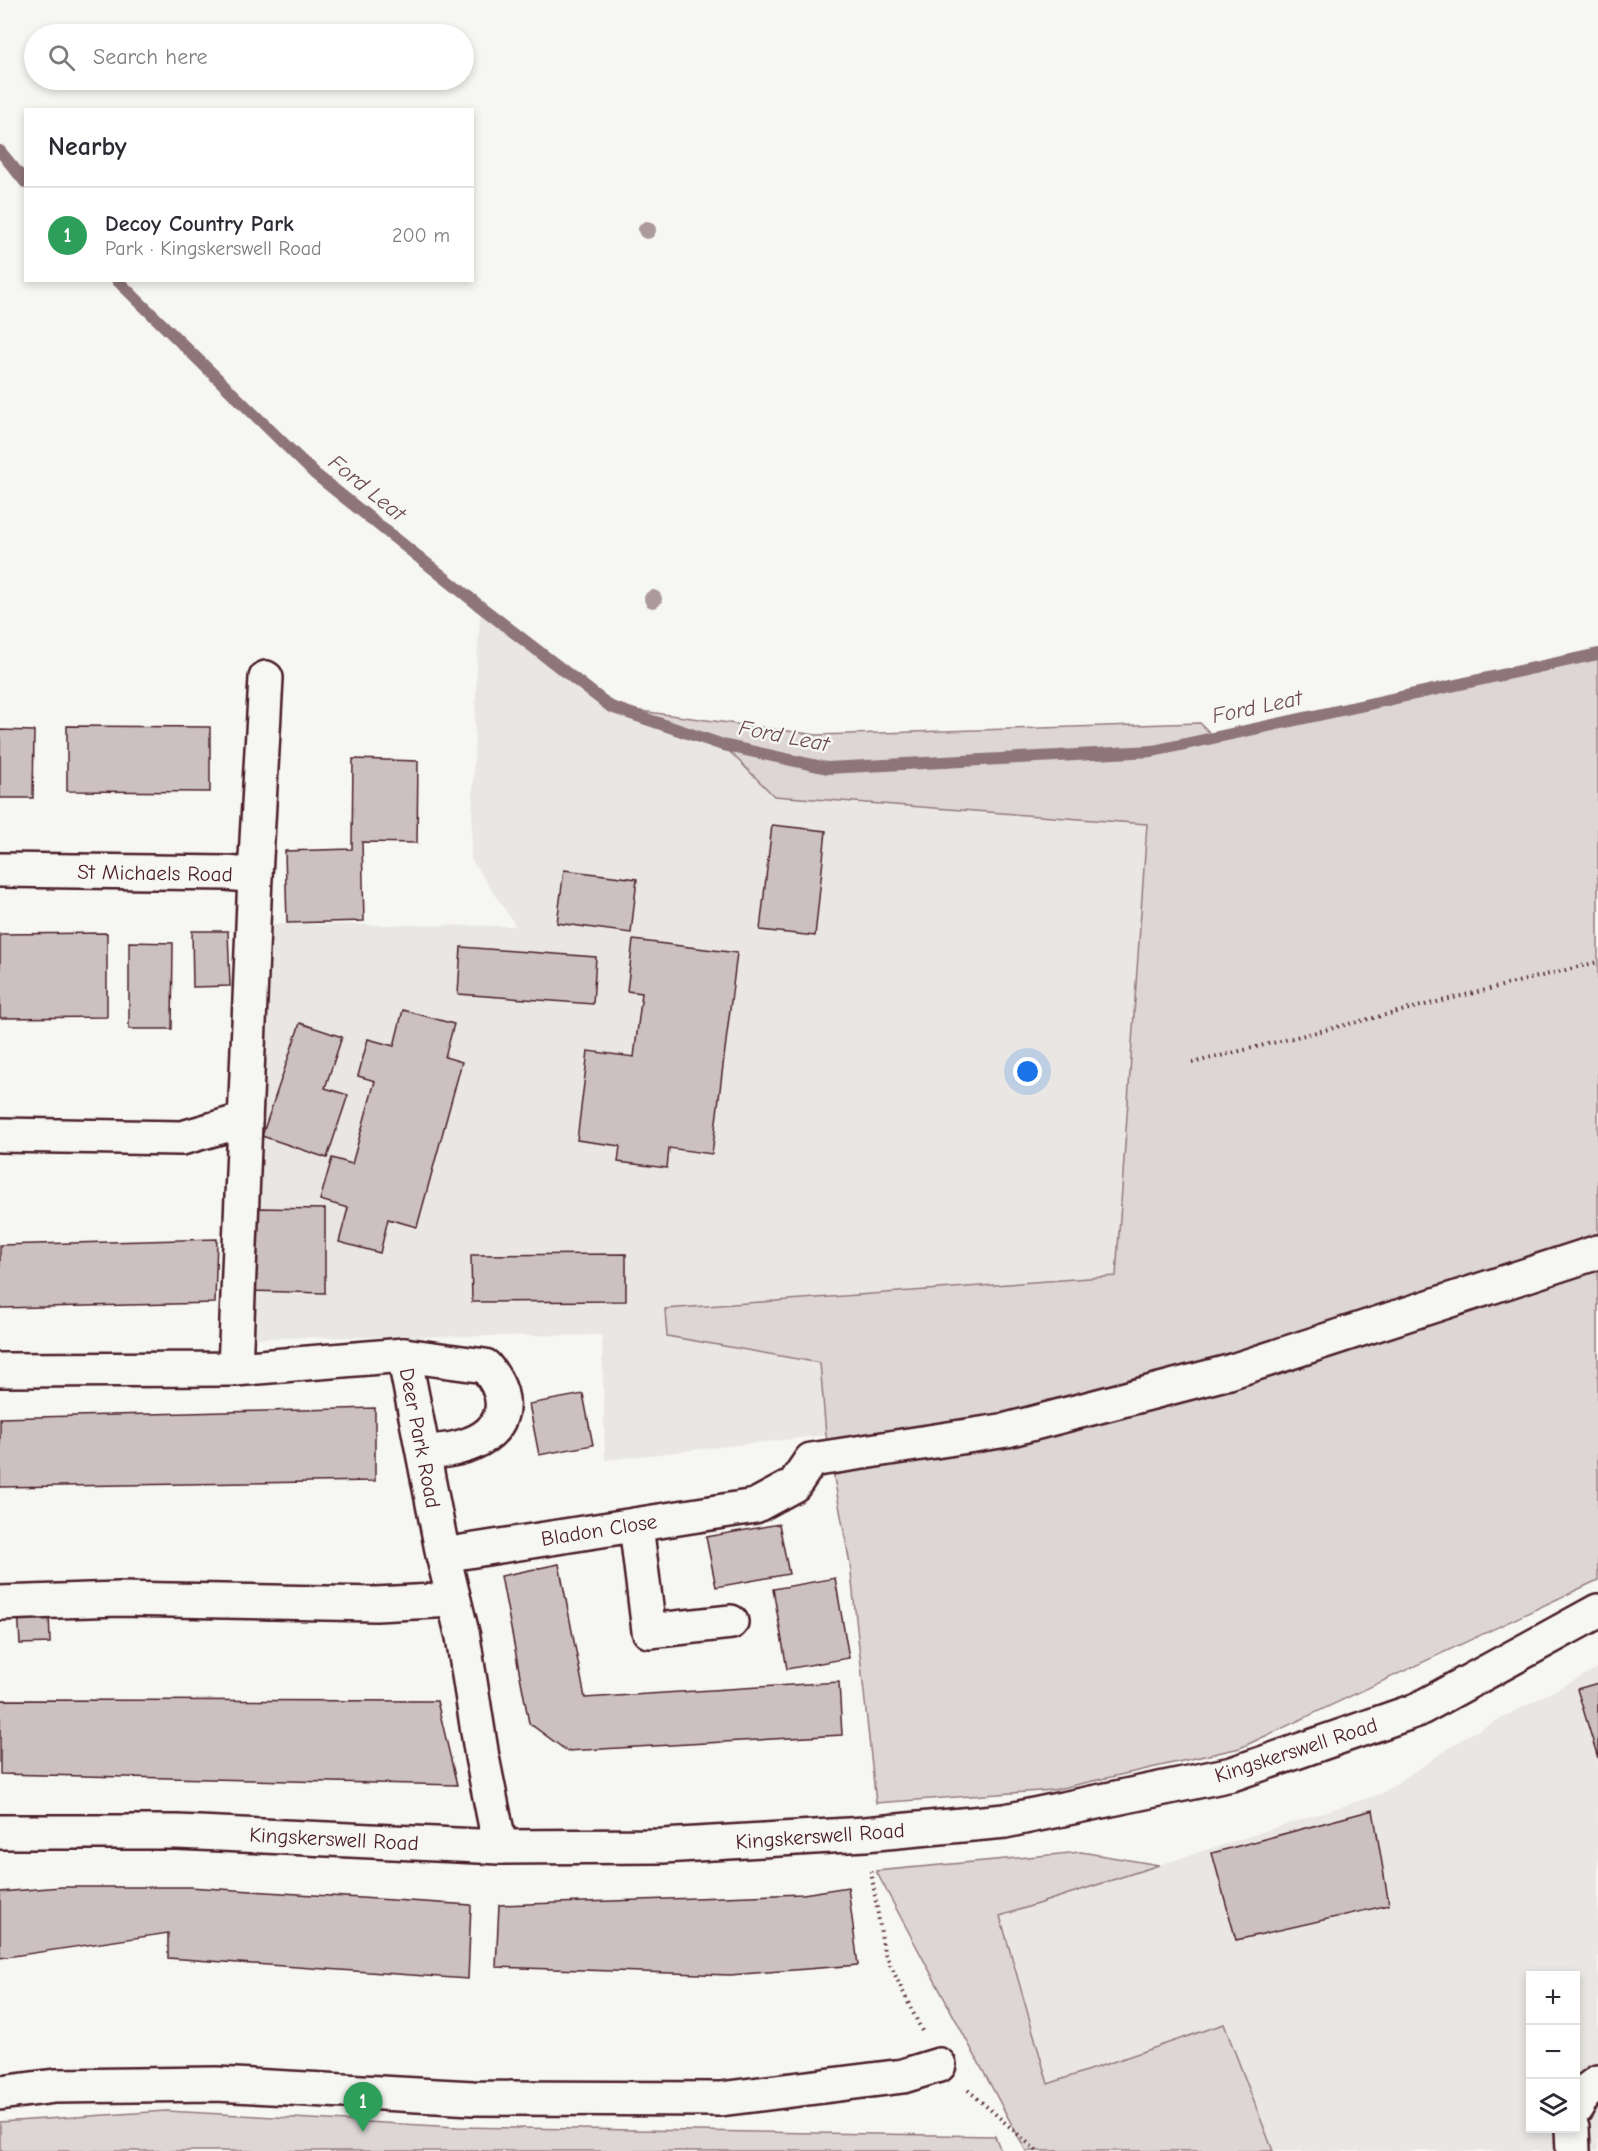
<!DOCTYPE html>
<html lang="en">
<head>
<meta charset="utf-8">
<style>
	:root { --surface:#fff; --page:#f2f2f3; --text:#2b2b33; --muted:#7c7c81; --line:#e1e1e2; --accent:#db2777 }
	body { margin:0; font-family:"Comic Neue",sans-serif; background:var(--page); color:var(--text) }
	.controls { position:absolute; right:18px; bottom:18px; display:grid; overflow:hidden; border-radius:0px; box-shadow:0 3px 9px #0003 }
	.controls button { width:54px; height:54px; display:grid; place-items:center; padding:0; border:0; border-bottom:2px solid var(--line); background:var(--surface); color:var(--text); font:30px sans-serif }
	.you { position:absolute; left:1028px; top:1072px; width:21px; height:21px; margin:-15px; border:4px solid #fff; border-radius:50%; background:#1a73e8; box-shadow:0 0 0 9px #1a73e833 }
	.badge { display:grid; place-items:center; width:39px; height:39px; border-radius:50%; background:var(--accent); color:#fff; font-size:20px; font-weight:700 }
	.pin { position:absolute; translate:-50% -50px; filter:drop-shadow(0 2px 3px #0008) }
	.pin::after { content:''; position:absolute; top:32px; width:21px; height:18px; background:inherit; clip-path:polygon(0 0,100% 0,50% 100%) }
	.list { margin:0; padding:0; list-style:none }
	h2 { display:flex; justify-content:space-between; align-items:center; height:78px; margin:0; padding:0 24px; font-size:26px }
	h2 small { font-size:20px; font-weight:400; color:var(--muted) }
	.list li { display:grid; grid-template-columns:39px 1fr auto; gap:18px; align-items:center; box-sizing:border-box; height:96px; padding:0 24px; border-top:2px solid var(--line) }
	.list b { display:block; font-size:22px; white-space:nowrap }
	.list p { margin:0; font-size:20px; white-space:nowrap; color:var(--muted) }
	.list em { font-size:20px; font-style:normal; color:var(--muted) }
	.icon { flex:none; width:33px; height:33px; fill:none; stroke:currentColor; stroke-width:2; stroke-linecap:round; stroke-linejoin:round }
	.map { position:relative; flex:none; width:1598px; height:2151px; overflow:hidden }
	.search { position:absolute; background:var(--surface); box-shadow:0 3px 9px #0003; left:24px; top:24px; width:450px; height:66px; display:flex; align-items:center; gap:15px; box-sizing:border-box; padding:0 21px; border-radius:33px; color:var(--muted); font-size:22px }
	.panel { position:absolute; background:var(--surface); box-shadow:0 3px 9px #0003; left:24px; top:108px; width:450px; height:174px; border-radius:0px }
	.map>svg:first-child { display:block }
	.built { fill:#e9e6e3; fill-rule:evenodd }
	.green { fill:#ddd6d5; stroke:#947a80; stroke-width:1.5 }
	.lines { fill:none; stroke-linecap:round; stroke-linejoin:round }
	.stream { stroke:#8e747a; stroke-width:12 }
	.building { fill:#ccc1c0; stroke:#4a1f2b; stroke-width:1.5 }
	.minor-casing { stroke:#4a1f2b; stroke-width:38 }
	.path { stroke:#4a1f2b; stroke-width:4; stroke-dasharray:1.5 4.5; stroke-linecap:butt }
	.minor { stroke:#f6f6f2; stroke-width:33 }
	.tree { fill:#ac999c }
	.labels { text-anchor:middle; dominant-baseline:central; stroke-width:5; stroke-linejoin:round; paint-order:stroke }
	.street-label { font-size:21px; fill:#4a1f2b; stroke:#f6f6f2 }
	.water-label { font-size:22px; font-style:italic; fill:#6c4a52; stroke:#f6f6f2 }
</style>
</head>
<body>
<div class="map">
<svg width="1598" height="2151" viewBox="0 0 1598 2151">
	<rect width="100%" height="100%" fill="#f6f6f2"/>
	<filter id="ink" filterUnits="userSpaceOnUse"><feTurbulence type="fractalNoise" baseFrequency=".0167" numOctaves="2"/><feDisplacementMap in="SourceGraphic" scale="12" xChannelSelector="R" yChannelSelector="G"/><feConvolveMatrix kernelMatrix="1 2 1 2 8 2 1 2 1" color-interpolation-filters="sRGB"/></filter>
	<g filter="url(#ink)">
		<g class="built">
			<path d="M481,607L611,707L723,745L774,796L1147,824L1116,1276L665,1309L667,1336L820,1363L826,1435L605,1460L602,1335L251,1338L265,924L516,926L471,859L477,661Z"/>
			<path d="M1598,1668V2151H1273L1224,2024L1048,2085L1000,1916L1381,1794L1469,1735ZM1530,1976H1576V2128H1530Z"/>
		</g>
		<g class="green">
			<path d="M1598,654V1580L1240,1748L1053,1790L876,1803L850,1564L826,1435L820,1363L667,1336L665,1309L1116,1276L1147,824L774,796L723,745L611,707L817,735L1200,723L1215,738Z"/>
			<path d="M1081,1852L1159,1865L1000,1916L1048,2084L1224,2024L1273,2151H1026L876,1871Z"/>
			<path d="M166,2111L457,2127L995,2136L1001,2151H0V2122Z"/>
		</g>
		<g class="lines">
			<g class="stream">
				<path d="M0,151L26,183"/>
				<path d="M117,280L315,474L481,607L611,707L723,745L827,768L1153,751L1598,654"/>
			</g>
		</g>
		<g class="building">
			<path d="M67,726L210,727V792L67,791Z"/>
			<path d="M0,730L34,731L33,798H0Z"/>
			<path d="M353,759L418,761L417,843L362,842L364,921L287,923L285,851L352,849Z"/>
			<path d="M772,825L826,831L815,936L760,930Z"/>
			<path d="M564,870L637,879L631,933L557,923Z"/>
			<path d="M192,931H228L230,986L193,987Z"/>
			<path d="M107,933V1017L0,1018V934Z"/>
			<path d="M633,940L737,953L712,1154L669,1148L667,1168L618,1162L620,1146L577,1140L588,1051L634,1057L642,993L627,991Z"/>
			<path d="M129,942L173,943L172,1029H129Z"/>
			<path d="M461,947L596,957L593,1004L458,994Z"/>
			<path d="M403,1010L454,1024L445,1057L462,1062L417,1227L388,1219L380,1253L339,1242L348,1208L320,1200L332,1158L352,1164L375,1081L358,1076L368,1039L394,1046Z"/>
			<path d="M300,1023L342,1037L325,1088L348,1095L327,1158L262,1136Z"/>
			<path d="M255,1208L325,1209V1293L251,1291Z"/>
			<path d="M217,1239L215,1303L0,1308V1245Z"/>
			<path d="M626,1254V1301L472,1302L471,1255Z"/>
			<path d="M583,1394L593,1445L539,1455L529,1404Z"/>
			<path d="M375,1408V1481L0,1487V1418Z"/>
			<path d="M779,1524L789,1574L716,1587L706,1537Z"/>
			<path d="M559,1564L585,1698L839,1682L842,1735L567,1751L529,1723L501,1576Z"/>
			<path d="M835,1578L849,1658L787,1669L773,1589Z"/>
			<path d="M49,1608L50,1643L20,1644L18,1609Z"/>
			<path d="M1598,1683V1758L1577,1689Z"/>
			<path d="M0,1700L437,1701L457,1785L0,1774Z"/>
			<path d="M1373,1810L1389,1905L1236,1940L1212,1853Z"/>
			<path d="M61,1887H189L471,1905L468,1979L168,1958V1933L0,1958V1892Z"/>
			<path d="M848,1887L858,1965L730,1975L496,1967L499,1905L803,1894Z"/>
		</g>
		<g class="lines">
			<g class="minor-casing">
				<g id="minor">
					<path d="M0,870L227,873L255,876L266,678"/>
					<path d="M0,1135L182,1138L245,1120"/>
					<path d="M404,1355L443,1555L463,1637L482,1757L500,1847"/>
					<path d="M235,1369L255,876"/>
					<path d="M0,1370L235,1369L404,1355L485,1366C517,1403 503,1437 457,1448C446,1451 435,1451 424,1453"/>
					<path d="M636,1525L649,1631L731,1622"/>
					<path d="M443,1555L755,1506L794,1485L811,1460L1007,1430L1229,1372L1598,1252"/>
					<path d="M0,1603L119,1599L376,1604L453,1600"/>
					<path d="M0,1832H177L500,1847L663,1846L865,1834L1005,1821L1232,1774L1417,1710L1598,1611"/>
					<path d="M0,2093L55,2086L216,2084L473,2098L720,2099L903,2076L939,2065"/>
					<path d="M1576,2108L1586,2091L1598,2082"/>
					<path d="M1572,2128L1573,2151"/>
				</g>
			</g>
			<g class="path">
				<path d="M1192,1063L1598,962"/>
				<path d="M871,1871L884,1952L922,2031"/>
				<path d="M968,2090L1037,2151"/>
			</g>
			<use href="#minor" class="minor"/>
		</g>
		<g class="tree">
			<circle cx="647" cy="230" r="9"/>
			<circle cx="653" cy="599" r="9"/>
		</g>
	</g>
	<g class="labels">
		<g class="street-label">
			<text transform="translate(155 873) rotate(1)">St Michaels Road</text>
			<text transform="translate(420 1438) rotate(79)">Deer Park Road</text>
			<text transform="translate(599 1530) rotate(-9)">Bladon Close</text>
			<text transform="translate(1296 1750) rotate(-18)">Kingskerswell Road</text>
			<text transform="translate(820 1836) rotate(-4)">Kingskerswell Road</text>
			<text transform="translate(334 1839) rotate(3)">Kingskerswell Road</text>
		</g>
		<g class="water-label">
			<text transform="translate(367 488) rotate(39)">Ford Leat</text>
			<text transform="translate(1257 707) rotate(-12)">Ford Leat</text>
			<text transform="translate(784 736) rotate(11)">Ford Leat</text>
		</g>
	</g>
</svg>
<div class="controls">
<button>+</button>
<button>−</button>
<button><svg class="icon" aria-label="layers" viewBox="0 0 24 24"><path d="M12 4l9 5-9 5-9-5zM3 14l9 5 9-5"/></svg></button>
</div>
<div class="you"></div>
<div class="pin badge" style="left:363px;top:2132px;background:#2e9e5b">1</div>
<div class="search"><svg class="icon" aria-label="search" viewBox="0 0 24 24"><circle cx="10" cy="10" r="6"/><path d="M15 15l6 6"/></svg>Search here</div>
<section class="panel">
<h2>Nearby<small></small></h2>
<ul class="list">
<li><span class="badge" style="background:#2e9e5b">1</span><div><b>Decoy Country Park</b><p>Park · Kingskerswell Road</p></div><em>200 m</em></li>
</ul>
</section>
</div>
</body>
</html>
